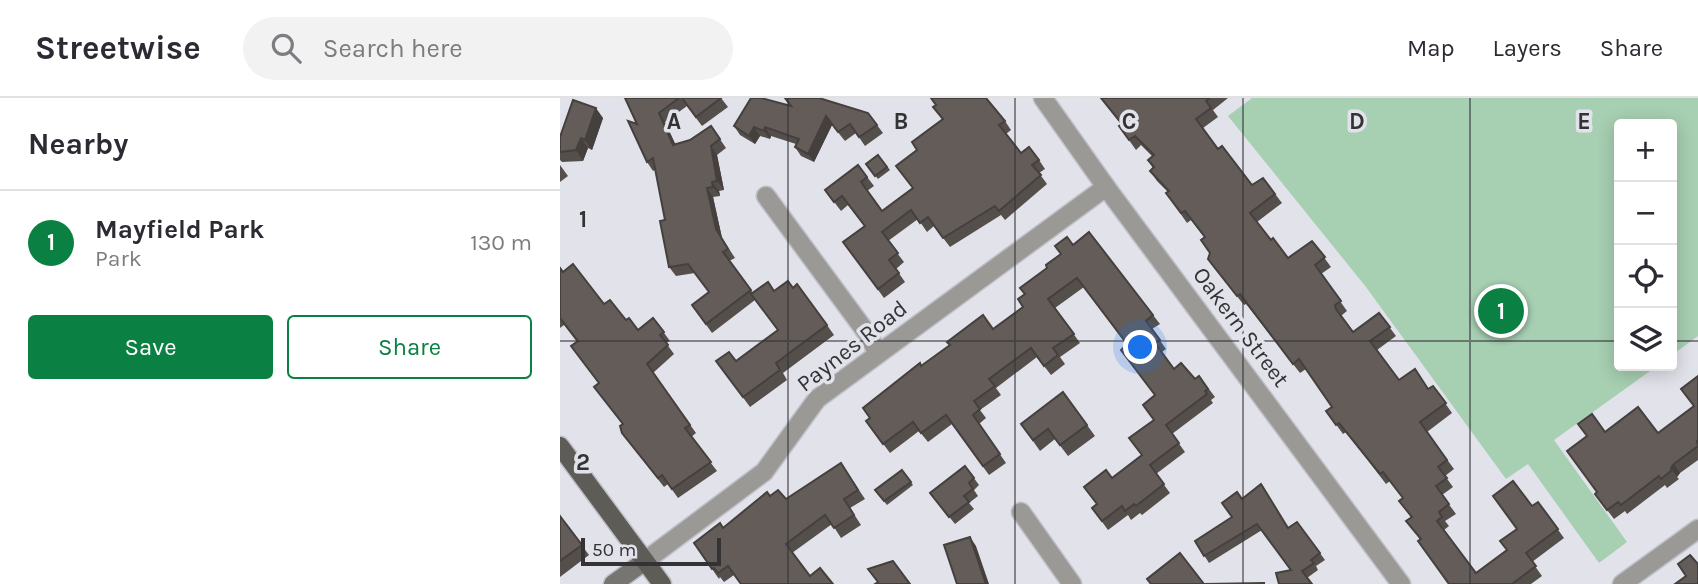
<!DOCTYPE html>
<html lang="en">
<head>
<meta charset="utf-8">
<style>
	:root { --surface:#fff; --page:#f2f2f3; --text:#2b2b33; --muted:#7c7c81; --line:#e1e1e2; --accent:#0b8043 }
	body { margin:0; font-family:Karla,sans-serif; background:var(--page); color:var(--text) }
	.controls { position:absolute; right:21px; top:21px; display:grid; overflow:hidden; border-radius:7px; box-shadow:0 4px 18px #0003 }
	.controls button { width:63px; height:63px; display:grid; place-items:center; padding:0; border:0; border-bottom:2px solid var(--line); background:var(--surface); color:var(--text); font:35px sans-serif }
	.scale { position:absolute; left:21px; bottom:18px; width:140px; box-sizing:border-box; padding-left:7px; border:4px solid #333336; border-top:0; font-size:19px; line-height:24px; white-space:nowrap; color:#333336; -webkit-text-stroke:5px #e2e2eb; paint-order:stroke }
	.you { position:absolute; left:581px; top:250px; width:24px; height:24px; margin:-18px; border:5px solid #fff; border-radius:50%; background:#1a73e8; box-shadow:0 0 0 10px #1a73e833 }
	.badge { display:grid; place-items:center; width:46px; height:46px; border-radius:50%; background:var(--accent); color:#fff; font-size:23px; font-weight:700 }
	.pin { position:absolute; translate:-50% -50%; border:4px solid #fff; box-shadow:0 2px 7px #0006 }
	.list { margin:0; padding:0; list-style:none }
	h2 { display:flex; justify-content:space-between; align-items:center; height:91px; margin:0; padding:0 28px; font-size:30px }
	h2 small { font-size:23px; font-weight:400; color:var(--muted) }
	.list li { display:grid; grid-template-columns:46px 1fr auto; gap:21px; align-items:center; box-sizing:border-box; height:105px; padding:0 28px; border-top:2px solid var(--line) }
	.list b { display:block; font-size:26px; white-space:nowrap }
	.list p { margin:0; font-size:23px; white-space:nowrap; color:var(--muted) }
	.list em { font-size:23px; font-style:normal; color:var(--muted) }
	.actions { display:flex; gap:14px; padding:21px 28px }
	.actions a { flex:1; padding:16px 0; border:2px solid var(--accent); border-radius:7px; text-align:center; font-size:24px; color:var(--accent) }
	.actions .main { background:var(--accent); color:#fff }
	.icon { flex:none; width:38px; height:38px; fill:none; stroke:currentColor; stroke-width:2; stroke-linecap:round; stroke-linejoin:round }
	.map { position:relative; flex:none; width:1138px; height:486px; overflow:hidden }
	header { display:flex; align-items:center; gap:42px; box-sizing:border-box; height:98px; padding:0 35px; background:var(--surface); border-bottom:2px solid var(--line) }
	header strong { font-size:33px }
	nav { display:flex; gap:38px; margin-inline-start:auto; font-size:24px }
	.search { width:490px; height:63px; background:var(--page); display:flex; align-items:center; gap:18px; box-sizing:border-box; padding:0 24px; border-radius:38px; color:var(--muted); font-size:26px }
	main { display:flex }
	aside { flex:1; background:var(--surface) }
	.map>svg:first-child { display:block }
	.green { fill:#a7cfb2 }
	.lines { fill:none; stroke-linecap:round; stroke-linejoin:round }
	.street-casing { stroke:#bfbfc7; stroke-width:21 }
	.secondary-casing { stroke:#bfbfc7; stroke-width:21 }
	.primary-casing { stroke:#bfbfc7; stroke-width:21 }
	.street { stroke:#9a9996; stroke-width:18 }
	.secondary { stroke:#777571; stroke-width:18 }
	.primary { stroke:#5e5c57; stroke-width:18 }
	.wall { fill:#554f4c }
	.shaded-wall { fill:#45403e }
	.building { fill:#635c58; stroke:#45403e; stroke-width:2 }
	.grid { fill:none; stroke:#333336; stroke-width:2; stroke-opacity:0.55 }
	.labels { text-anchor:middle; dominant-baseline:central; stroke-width:7; stroke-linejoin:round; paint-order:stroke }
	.street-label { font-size:23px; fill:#333336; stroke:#e2e2eb }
	.grid-label { font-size:23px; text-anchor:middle; font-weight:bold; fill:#333336; stroke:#e2e2eb; stroke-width:7; stroke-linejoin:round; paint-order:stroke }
</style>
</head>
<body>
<header>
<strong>Streetwise</strong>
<div class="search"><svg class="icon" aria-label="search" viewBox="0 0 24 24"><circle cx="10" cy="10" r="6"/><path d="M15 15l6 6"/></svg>Search here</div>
<nav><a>Map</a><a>Layers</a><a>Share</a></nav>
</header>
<main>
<aside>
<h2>Nearby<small></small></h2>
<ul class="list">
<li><span class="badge">1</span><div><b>Mayfield Park</b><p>Park</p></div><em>130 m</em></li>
</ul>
<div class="actions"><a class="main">Save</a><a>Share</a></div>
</aside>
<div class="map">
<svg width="1138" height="486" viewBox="0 0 1138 486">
	<rect width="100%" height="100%" fill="#e2e2eb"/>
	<path class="green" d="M692,0H1138V238L1112,257V26H1059V268H1097L994,342L1067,444L1039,465L968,366L946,381L806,189L668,18Z"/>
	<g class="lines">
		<g class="street-casing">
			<g id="street">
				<path d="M483,0L546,89L841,486"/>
				<path d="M206,98L309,238L318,256"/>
				<path d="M461,414L512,486"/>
				<path d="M85,463L204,374L257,301L546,89"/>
				<path d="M1062,486L1138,431"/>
			</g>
		</g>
		<g class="secondary-casing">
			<path id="secondary" d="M53,486L85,463"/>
		</g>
		<g class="primary-casing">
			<path id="primary" d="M0,348L102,486"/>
		</g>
		<use href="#street" class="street"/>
		<use href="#secondary" class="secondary"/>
		<use href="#primary" class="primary"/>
	</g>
	<g class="wall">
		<path d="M65,0H161L168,9L142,28L127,8L105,24L115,46L130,42L151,28L166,50L157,57L164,92L159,93L160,98L153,99L162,140L175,160L169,163L193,195L233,190L267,227L274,237L223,275L227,282L190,309L156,263H176L218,232L195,202L152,235L132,207L149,194L135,175L116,178L109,169L105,122L95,72L93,73L87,64L77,26Z"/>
		<path d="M541,0H668L653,12L658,19L643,30L658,51L692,87L703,80L722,105L697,124L711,142L728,160L752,143L771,169L761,176L787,213L782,217V219L793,234L819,215L836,238L817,252L839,282L869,291L873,288L892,315L867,334L894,371L885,378L893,389L882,397L896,416L885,423L889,428L884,432L916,475L947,452L957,431L972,408L978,404L1004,440L972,464L982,478L971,486H889L860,442L843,400L830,383L826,386L786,334L783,336L766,313L772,309L746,271L740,275L686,206L684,207L655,171L648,161L650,155L644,139L631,122L627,125L606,95L608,94L597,83L590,73L593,70L588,62L592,58L581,47L576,52L559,28L561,26Z"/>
		<path d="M376,7L445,23L451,32L446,36L461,55L479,62L485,71L479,75L487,86L445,122L441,117L390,149L374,128L367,134L358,121L328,143L344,164L336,171L345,184L324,200L283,144L304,128L288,107L281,113L265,92L298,67L314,88L307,93L322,113L353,90L357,52L382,21Z"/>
		<path d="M231,8L308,15L323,35L305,48L296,35L285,43L272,27L254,64L241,58L235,49L236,46L211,38L210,41L200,38L195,46L180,37L174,28Z"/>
		<path d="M43,20L32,52L28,50L23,63L2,64L0,62V39Z"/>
		<path d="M318,57L330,72L318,81L306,66Z"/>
		<path d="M0,67L8,78L0,84Z"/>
		<path d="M513,147L593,217L600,226L592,231L606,251L602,254L614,271L635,281L639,278L655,299L651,302L653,305L612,336L625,354L596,376L610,395L582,417L580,415L571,422L568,417L548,432L532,410L537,407L552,380L582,358L594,322L595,298L567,247L524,189L495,210L520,245L500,259L505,266L491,277L477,259L436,290L441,297L420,312L426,320L419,326L446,365L429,377L392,326L368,344L359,333L330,355L306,323L361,268L433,231L463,209L465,196L487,170Z"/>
		<path d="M0,170L3,174L78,232L93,220L110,243L106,245L114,256L93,275L136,335L131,339L157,373L118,400L108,386L104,389L62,335V326L39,285L17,244L4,227L0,230Z"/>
		<path d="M1138,278V362L1120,375L1117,379L1119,381L1107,390L1105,387L1067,416L1065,413L1054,421L1035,396L1037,394L1045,334L1098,335L1133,309Z"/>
		<path d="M503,294L535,338L508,358L495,341L480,353L461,326Z"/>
		<path d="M281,365L305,401L290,410L301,427L281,440L272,426L232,455L250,478L273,486L174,477L164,484L160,479L159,481L134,445L226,401Z"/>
		<path d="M405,368L419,387L414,392L418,398L409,405L414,411L395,426L370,395Z"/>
		<path d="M342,372L353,387L327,407L315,392Z"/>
		<path d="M682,401L729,430L737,424L765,462L756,468L758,472L747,480L730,472L702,432L649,465L635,443L672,419Z"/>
		<path d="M0,418L29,457L0,479Z"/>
	</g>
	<g class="shaded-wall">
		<path d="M36,10L43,20L32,52L25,42Z"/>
		<path d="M99,15L105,24L120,56L113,47Z"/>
		<path d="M266,18L272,27L254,64L248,56Z"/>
		<path d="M194,29L200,38L195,46L189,38Z"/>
		<path d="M205,29L211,38L210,41L204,33Z"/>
		<path d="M21,40L28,50L23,63L16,52Z"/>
		<path d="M151,48L157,57L164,92L157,83Z"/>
		<path d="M152,84L159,93L160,98L153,89Z"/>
		<path d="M147,90L153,99L162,140L175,160L156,131Z"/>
		<path d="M1114,366L1120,375L1117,379L1111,370Z"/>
		<path d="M410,439L416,448L429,486H426Z"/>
	</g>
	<g class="building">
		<path d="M65,0H119L99,15L113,47L130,42L151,28L160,41L151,48L157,83L152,84L153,89L147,90L156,131L168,151L163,154L191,192L146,226L132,207L149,194L128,166L109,169L100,123L105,122L93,60L87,64L68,23L77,26Z"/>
		<path d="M122,0H161L136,19Z"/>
		<path d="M191,0H201L231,8L225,0H259L308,15L317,27L299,39L290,26L278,34L266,18L248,56L235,49L239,41L205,29L204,33L194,29L189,38L174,28Z"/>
		<path d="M371,0H426L445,23L439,27L461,55L469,49L479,62L472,67L481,77L439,113L435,108L383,140L368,119L360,125L351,112L322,134L338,155L329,162L339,175L318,191L283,144L305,128L282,98L274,104L265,92L298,67L307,79L301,84L322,113L353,90L336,68L357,52L352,44L383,21L373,9L376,7Z"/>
		<path d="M541,0H650L646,3L651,10L636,21L658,51L662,48L692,87L703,80L715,96L690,115L711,142L713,140L728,160L752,143L765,159L755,167L781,203L775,207L776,211L793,234L819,215L830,229L810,243L839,282L855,271L868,291L873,288L886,305L860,324L887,362L878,369L887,380L876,388L889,406L879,414L882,419L877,423L916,475L947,452L940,443L957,431L933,398L953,383L972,408L978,404L998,431L966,455L976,468L952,486H889L858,443L861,441L846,423L852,419L839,403L843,400L823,374L820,376L779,325L776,327L766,313L772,309L739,261L733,266L680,196L677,198L648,161L650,155L641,142L645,139L625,113L621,115L606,95L609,93L590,73L594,69L588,62L594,57L575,38L569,42L559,28L562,26Z"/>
		<path d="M13,2L36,10L25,42L21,40L16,52L0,54V39Z"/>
		<path d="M318,57L327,69L315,78L306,66Z"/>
		<path d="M529,134L593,217L586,223L600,242L595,245L614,271L621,265L635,281L639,278L648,291L645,293L647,296L606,327L619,345L590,367L604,386L576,408L574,406L565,413L562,408L542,423L532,410L537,406L524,389L546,372L552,380L582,357L569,340L594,322L583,307L595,297L561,252L567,246L517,180L488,201L514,236L493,250L498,257L484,268L471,250L429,281L435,288L414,303L420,311L413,317L440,356L423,368L386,317L361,335L353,324L323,346L306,323L310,320L303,310L360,265L361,268L390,247L387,244L423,217L433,231L463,209L458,201L465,196L460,190L487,170L486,167L501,156L495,148L507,139L513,147Z"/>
		<path d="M13,166L44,206L50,202L66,222L69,220L78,232L93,220L104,234L100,237L108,247L87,266L130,327L125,330L151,364L112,391L102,377L98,380L62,335L60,328L63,326L34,289L39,285L11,248L18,243L0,220V170L3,174Z"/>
		<path d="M228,183L233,190L237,186L267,227L216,265L220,272L183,299L156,263L169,254L176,263L218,232L191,196L208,184L214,193Z"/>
		<path d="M1138,278V342L1137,343L1138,348L1114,366L1111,370L1112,372L1101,381L1099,378L1061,407L1058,404L1047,412L1035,396L1037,394L1007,353L1027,338L1018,326L1032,316L1045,334L1078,309L1098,335L1134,308L1121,291Z"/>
		<path d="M503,294L527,327L500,347L488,331L473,342L461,326Z"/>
		<path d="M281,365L298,392L284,401L294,417L274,430L265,417L226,446L250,478L260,470L273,486H181L168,468L158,475L154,470L152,471L134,445L160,425L163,430L207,394L210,398L218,392L226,401Z"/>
		<path d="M405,368L414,380L409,385L413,391L404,398L409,404L389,419L370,395Z"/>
		<path d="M342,372L351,384L324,403L315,392Z"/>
		<path d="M701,386L728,430L737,424L760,455L751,462L754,465L742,473L752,486H719L716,475L731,472L697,426L644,458L635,443L672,419L662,405L677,394L682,401Z"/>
		<path d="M0,418L22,447L0,463Z"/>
		<path d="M410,439L426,486H397L384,447Z"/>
		<path d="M620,455L644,486L704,485V486H591L587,481Z"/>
		<path d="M1130,457L1138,466V486H1115L1126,478L1118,466Z"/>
		<path d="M333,463L350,486H315L318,484L308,471Z"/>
	</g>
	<path class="grid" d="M228,0V486M455,0V486M683,0V486M910,0V486M0,243H1059M1112,243H1138"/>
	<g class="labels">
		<g class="street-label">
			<text transform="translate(681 229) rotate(53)">Oakern Street</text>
			<text transform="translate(292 248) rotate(-38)">Paynes Road</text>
		</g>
	</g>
	<g class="grid-label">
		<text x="114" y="31">A</text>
		<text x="341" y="31">B</text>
		<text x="569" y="31">C</text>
		<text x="797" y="31">D</text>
		<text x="1024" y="31">E</text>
		<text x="23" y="129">1</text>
		<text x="23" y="372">2</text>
	</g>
</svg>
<div class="controls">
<button>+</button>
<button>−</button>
<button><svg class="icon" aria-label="locate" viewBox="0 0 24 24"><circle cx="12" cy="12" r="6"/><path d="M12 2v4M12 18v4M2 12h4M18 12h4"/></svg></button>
<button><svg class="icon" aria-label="layers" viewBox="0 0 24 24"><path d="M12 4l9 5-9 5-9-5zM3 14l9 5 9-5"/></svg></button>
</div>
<div class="scale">50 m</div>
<div class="you"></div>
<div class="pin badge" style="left:941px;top:213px">1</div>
</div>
</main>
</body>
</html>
